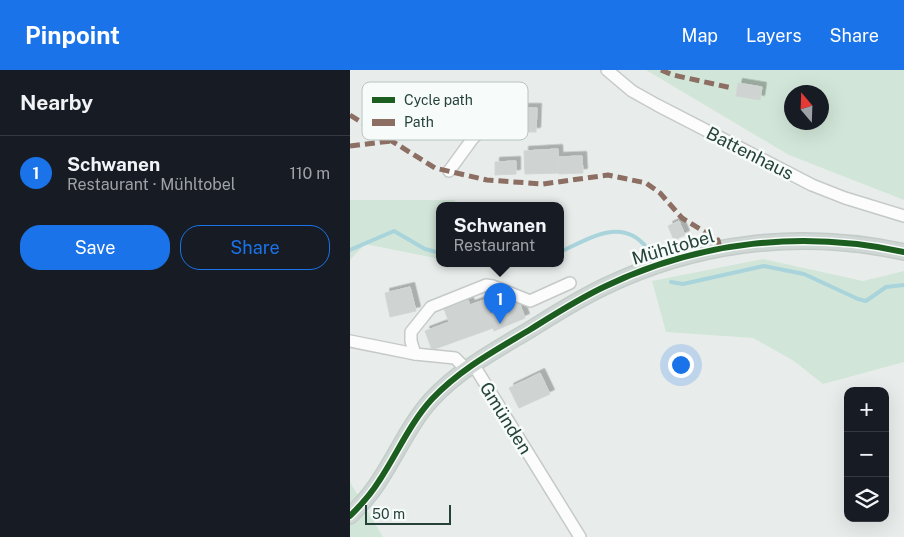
<!DOCTYPE html>
<html lang="en">
<head>
<meta charset="utf-8">
<style>
	:root { --surface:#171b24; --page:#242831; --text:#f1f3f6; --muted:#9ea1a6; --line:#363941; --accent:#1a73e8 }
	body { margin:0; font-family:"Public Sans",sans-serif; background:var(--page); color:var(--text) }
	.controls { position:absolute; right:15px; bottom:15px; display:grid; overflow:hidden; border-radius:10px; box-shadow:0 5px 20px #0002 }
	.controls button { width:45px; height:45px; display:grid; place-items:center; padding:0; border:0; border-bottom:1px solid var(--line); background:var(--surface); color:var(--text); font:25px sans-serif }
	.compass { position:absolute; left:434px; top:15px; width:45px; height:45px; border-radius:50%; background:var(--surface); box-shadow:0 5px 20px #0002; rotate:341deg }
	.scale { position:absolute; left:15px; bottom:12px; width:86px; box-sizing:border-box; padding-left:5px; border:2px solid #24423a; border-top:0; font-size:14px; line-height:18px; white-space:nowrap; color:#24423a; -webkit-text-stroke:4px #f7fbf9; paint-order:stroke }
	.you { position:absolute; left:330px; top:294px; width:18px; height:18px; margin:-12px; border:4px solid #fff; border-radius:50%; background:#1a73e8; box-shadow:0 0 0 8px #1a73e833 }
	.badge { display:grid; place-items:center; width:32px; height:32px; border-radius:50%; background:var(--accent); color:#fff; font-size:16px; font-weight:700 }
	.pin { position:absolute; translate:-50% -41px; filter:drop-shadow(0 1px 2px #0008) }
	.pin::after { content:''; position:absolute; top:26px; width:18px; height:15px; background:inherit; clip-path:polygon(0 0,100% 0,50% 100%) }
	.popup { position:absolute; left:86px; top:132px; width:128px; height:65px; box-sizing:border-box; display:grid; place-content:center; border-radius:10px; background:var(--surface); filter:drop-shadow(0 1px 4px #0005); font-size:16px; white-space:nowrap; color:var(--muted) }
	.popup b { font-size:19px; color:var(--text) }
	.popup::after { content:''; position:absolute; left:50%; top:100%; margin-left:-10px; border:10px solid transparent; border-top-color:var(--surface) }
	.list { margin:0; padding:0; list-style:none }
	h2 { display:flex; justify-content:space-between; align-items:center; height:65px; margin:0; padding:0 20px; font-size:21px }
	h2 small { font-size:16px; font-weight:400; color:var(--muted) }
	.list li { display:grid; grid-template-columns:32px 1fr auto; gap:15px; align-items:center; box-sizing:border-box; height:75px; padding:0 20px; border-top:1px solid var(--line) }
	.list b { display:block; font-size:19px; white-space:nowrap }
	.list p { margin:0; font-size:16px; white-space:nowrap; color:var(--muted) }
	.list em { font-size:16px; font-style:normal; color:var(--muted) }
	.actions { display:flex; gap:10px; padding:15px 20px }
	.actions a { flex:1; padding:11px 0; border:1px solid var(--accent); border-radius:20px; text-align:center; font-size:18px; color:var(--accent) }
	.actions .main { background:var(--accent); color:#fff }
	.icon { flex:none; width:28px; height:28px; fill:none; stroke:currentColor; stroke-width:2; stroke-linecap:round; stroke-linejoin:round }
	.map { position:relative; flex:none; width:554px; height:467px; overflow:hidden }
	header { display:flex; align-items:center; gap:30px; box-sizing:border-box; height:70px; padding:0 25px; background:var(--accent); color:#fff }
	header strong { font-size:24px }
	nav { display:flex; gap:28px; margin-inline-start:auto; font-size:18px }
	main { display:flex }
	aside { flex:1; background:var(--surface) }
	.map>svg:first-child { display:block }
	.green { fill:#d1e6d8; fill-rule:evenodd }
	.lines { fill:none; stroke-linecap:round; stroke-linejoin:round }
	.stream { stroke:#a9d4db; stroke-width:4 }
	.building { fill:#cfd4d2; stroke:#d1d6d4; filter:url(#shadow) }
	.minor-casing { stroke:#c5cac8; stroke-width:14 }
	.major-casing { stroke:#c3ccc9; stroke-width:18 }
	.minor { stroke:#fcfcfc; stroke-width:11 }
	.major { stroke:#cfd7d5; stroke-width:15 }
	.quiet { stroke:#8d6e63; stroke-width:5; stroke-dasharray:10 5; stroke-linecap:butt }
	.cycleway-casing { stroke:#f7fbf9; stroke-width:9 }
	.cycleway { stroke:#1b5e20; stroke-width:6 }
	.labels { text-anchor:middle; dominant-baseline:central; stroke-width:5; stroke-linejoin:round; paint-order:stroke }
	.street-label { font-size:18px; fill:#24423a; stroke:#f7fbf9 }
	.key { fill:#f7fbf9; stroke:#b8c4c0; stroke-width:1 }
	.key-label { font-size:14px; fill:#24423a }
</style>
</head>
<body>
<header>
<strong>Pinpoint</strong>
<nav><a>Map</a><a>Layers</a><a>Share</a></nav>
</header>
<main>
<aside>
<h2>Nearby<small></small></h2>
<ul class="list">
<li><span class="badge">1</span><div><b>Schwanen</b><p>Restaurant · Mühltobel</p></div><em>110 m</em></li>
</ul>
<div class="actions"><a class="main">Save</a><a>Share</a></div>
</aside>
<div class="map">
<svg width="554" height="467" viewBox="0 0 554 467">
	<defs>
		<filter id="shadow"><feDropShadow dx="4.5" dy="-4.5" stdDeviation="0" flood-color="#0004"/></filter>
	</defs>
	<rect width="100%" height="100%" fill="#e8edeb"/>
	<g class="green">
		<path d="M296,0H554V130L439,85ZM442,22H472V52H442Z"/>
		<path d="M0,130H105L106,135H90V189L15,174L0,190Z"/>
		<path d="M413,189L513,211L554,201V292L473,314L444,291L403,268L316,262L302,211Z"/>
		<path d="M0,412L33,467H0Z"/>
	</g>
	<g class="lines">
		<g class="stream">
			<path d="M0,180L44,161L75,179L90,183"/>
			<path d="M210,182C239,169 272,146 297,178"/>
			<path d="M321,212L333,214L414,196L454,204L508,229L516,231L536,217L554,215"/>
		</g>
	</g>
	<g class="building">
		<path d="M388,13L412,17L410,30L386,26Z"/>
		<path d="M153,38H187L186,62H153Z"/>
		<path d="M208,79L209,103L175,104L174,81Z"/>
		<path d="M232,86L233,103L209,104L208,87Z"/>
		<path d="M166,91V104L145,105V92Z"/>
		<path d="M329,151L335,165L324,170L318,156Z"/>
		<path d="M60,217L66,241L40,247L35,223Z"/>
		<path d="M118,230L120,235L134,230L140,244L169,232L175,248L144,261L143,258L82,280L75,261L99,252L94,239Z"/>
		<path d="M190,303L200,324L169,338L159,318Z"/>
	</g>
	<g class="lines">
		<g class="minor-casing">
			<g id="minor">
				<path d="M257,0L282,21L307,35L462,115L495,128L554,146"/>
				<path d="M99,101L123,68L147,47"/>
				<path d="M0,271L65,284L105,288L116,299"/>
				<path d="M65,284L61,271V262L81,237L136,215L143,216L180,231L220,213"/>
				<path d="M123,294L230,467"/>
			</g>
		</g>
		<g class="major-casing">
			<path id="major" d="M0,446C11,435 21,424 29,411C47,384 60,353 82,329C110,299 146,280 181,259C205,244 230,228 256,216C350,171 453,160 554,182"/>
		</g>
		<use href="#minor" class="minor"/>
		<use href="#major" class="major"/>
		<g class="quiet">
			<path d="M311,0L323,5L382,18"/>
			<path d="M0,45L85,98L137,110L193,114L258,105L296,113L310,123L332,148L368,170L370,178"/>
			<path d="M0,76L41,71"/>
		</g>
		<g class="cycleway-casing">
			<path id="cycleway" d="M0,446C11,435 21,424 29,411C47,384 60,353 82,329C110,299 146,280 181,259C205,244 230,228 256,216C350,171 453,160 554,182"/>
		</g>
		<use href="#cycleway" class="cycleway"/>
	</g>
	<g class="labels">
		<g class="street-label">
			<text transform="translate(400 83) rotate(27)">Battenhaus</text>
			<text transform="translate(323 177) rotate(-16)">Mühltobel</text>
			<text transform="translate(156 348) rotate(58)">Gmünden</text>
		</g>
	</g>
	<rect x="12" y="12" width="166" height="58" rx="8" class="key"/>
	<rect x="22" y="27" width="23" height="6" fill="#1b5e20"/>
	<rect x="22" y="49" width="23" height="7" fill="#8d6e63"/>
	<g class="key-label">
		<text x="54" y="35">Cycle path</text>
		<text x="54" y="57">Path</text>
	</g>
</svg>
<div class="controls">
<button>+</button>
<button>−</button>
<button><svg class="icon" aria-label="layers" viewBox="0 0 24 24"><path d="M12 4l9 5-9 5-9-5zM3 14l9 5 9-5"/></svg></button>
</div>
<svg class="compass" viewBox="-18 -18 36 36"><path d="M0-13l5 13h-10z" fill="#e53935"/><path d="M0 13l5-13h-10z" fill="#9ea1a6"/></svg>
<div class="scale">50 m</div>
<div class="you"></div>
<div class="pin badge" style="left:150px;top:254px">1</div>
<div class="popup"><b>Schwanen</b>Restaurant</div>
</div>
</main>
</body>
</html>
